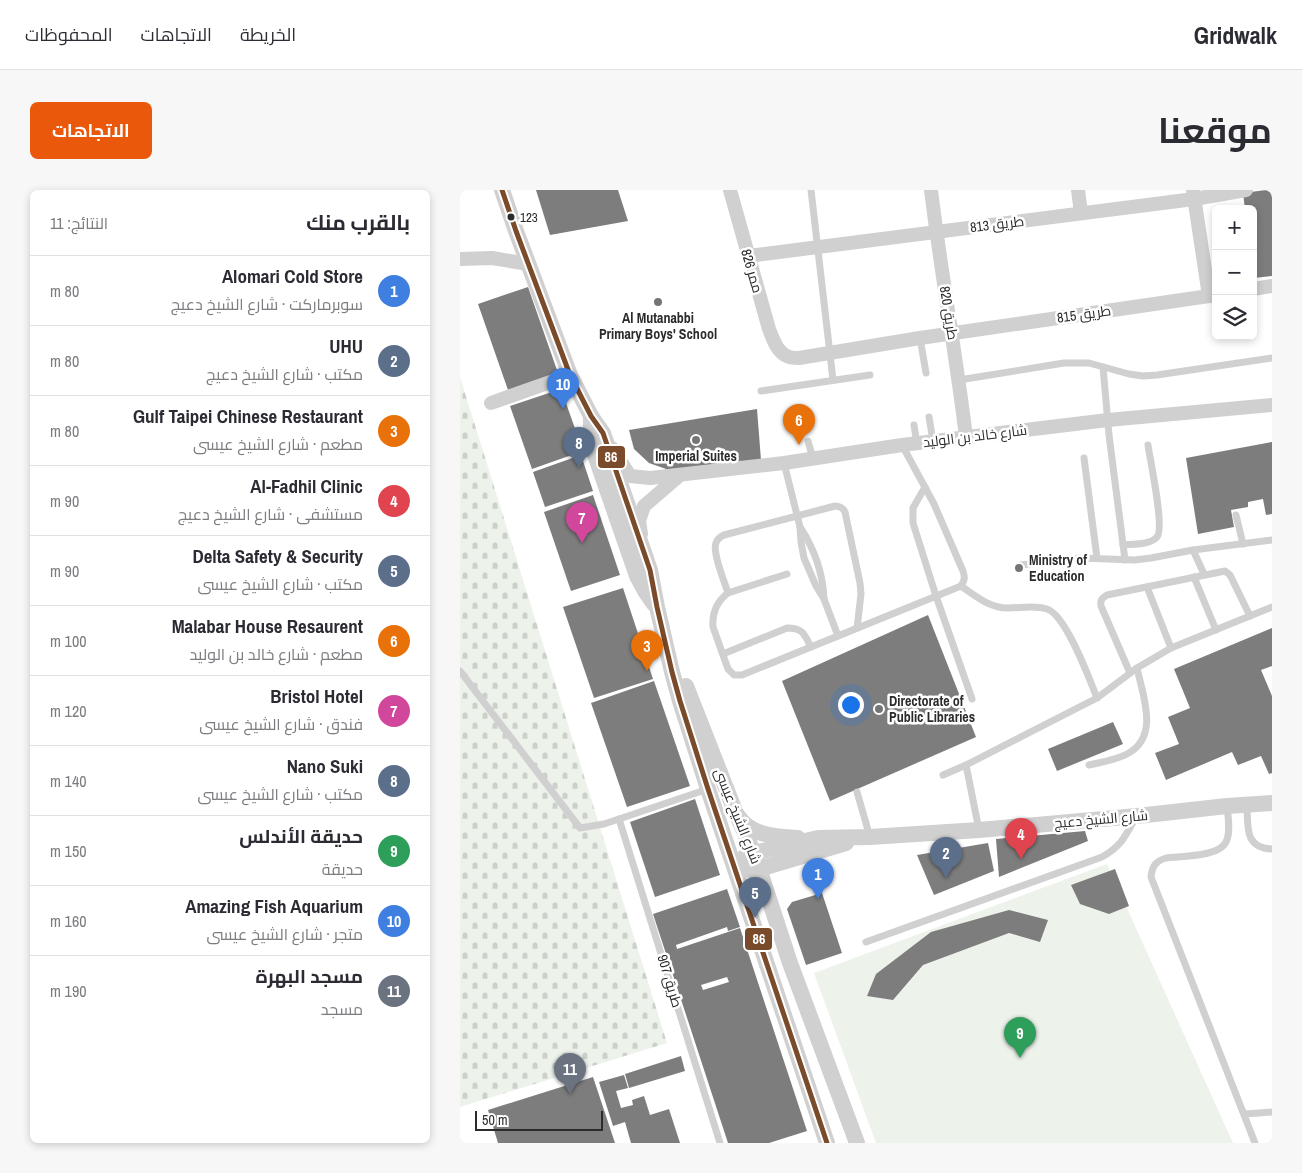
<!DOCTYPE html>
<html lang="ar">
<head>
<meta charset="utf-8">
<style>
	:root { --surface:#fff; --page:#f7f7f7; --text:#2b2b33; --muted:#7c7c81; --line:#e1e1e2; --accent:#ea580c }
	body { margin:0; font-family:"Archivo Narrow",Cairo,sans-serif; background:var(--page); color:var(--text); direction:rtl }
	.controls { position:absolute; right:15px; top:15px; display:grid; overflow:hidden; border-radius:8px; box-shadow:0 2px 8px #0003 }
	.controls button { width:45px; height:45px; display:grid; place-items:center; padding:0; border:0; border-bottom:1px solid var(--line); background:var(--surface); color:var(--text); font:25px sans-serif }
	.scale { position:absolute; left:15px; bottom:12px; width:128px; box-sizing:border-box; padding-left:5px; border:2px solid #2b2b2b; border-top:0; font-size:14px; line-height:18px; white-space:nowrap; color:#2b2b2b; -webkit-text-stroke:4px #fff; paint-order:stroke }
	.you { position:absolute; left:390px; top:514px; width:18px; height:18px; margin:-12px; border:4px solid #fff; border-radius:50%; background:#1a73e8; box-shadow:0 0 0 8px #1a73e833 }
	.badge { display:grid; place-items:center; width:32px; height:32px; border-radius:50%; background:var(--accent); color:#fff; font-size:16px; font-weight:700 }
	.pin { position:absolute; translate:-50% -41px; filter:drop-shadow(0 1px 2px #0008) }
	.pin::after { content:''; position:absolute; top:26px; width:18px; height:15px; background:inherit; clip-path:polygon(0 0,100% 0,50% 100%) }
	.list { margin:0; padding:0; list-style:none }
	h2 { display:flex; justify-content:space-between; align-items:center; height:65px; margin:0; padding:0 20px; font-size:21px }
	h2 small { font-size:16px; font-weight:400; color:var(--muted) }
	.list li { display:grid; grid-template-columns:32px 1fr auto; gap:15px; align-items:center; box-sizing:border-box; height:70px; padding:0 20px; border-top:1px solid var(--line) }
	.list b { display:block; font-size:19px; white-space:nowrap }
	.list p { margin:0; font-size:16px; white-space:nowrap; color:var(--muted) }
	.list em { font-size:16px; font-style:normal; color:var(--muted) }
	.icon { flex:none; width:28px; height:28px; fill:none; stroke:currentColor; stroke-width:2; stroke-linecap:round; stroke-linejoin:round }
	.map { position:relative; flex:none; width:812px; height:953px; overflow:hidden; direction:ltr; border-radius:8px }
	header { display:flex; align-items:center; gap:30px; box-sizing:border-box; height:70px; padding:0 25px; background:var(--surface); border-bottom:1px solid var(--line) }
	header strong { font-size:24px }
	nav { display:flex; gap:28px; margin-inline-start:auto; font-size:18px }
	.intro { display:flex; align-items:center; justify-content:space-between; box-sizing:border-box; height:120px; padding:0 30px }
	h1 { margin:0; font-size:35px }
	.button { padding:12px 22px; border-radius:8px; background:var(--accent); color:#fff; font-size:18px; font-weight:700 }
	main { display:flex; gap:30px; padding:0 30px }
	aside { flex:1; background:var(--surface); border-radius:8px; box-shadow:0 2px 8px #0003 }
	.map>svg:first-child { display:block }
	.green { fill:#edf2eb }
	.cemetery { fill:url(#cemetery-stones) }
	.building { fill:#7d7d7d; fill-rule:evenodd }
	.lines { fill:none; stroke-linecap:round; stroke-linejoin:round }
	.service { stroke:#d0d0d0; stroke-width:7 }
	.minor { stroke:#d0d0d0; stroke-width:14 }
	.tertiary { stroke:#d0d0d0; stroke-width:16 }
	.bus-1-casing { stroke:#fff; stroke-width:9 }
	.bus-1 { stroke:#7a4b2a; stroke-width:5 }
	.bus-dot { fill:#2b2b2b; stroke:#fff; stroke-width:2 }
	.poi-dot { fill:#757575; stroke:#fff; stroke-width:2 }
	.labels { text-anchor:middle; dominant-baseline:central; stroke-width:5; stroke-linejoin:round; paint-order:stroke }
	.bus-label { font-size:13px; fill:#2b2b2b; stroke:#fff; text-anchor:start }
	.street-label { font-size:14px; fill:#2b2b2b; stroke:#fff }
	.poi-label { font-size:14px; font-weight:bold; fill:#2b2b2b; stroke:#fff }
	.line-badge { stroke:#fff; stroke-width:2 }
	.badge-label { font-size:14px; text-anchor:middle; font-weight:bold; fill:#fff }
</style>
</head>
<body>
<header>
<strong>Gridwalk</strong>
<nav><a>الخريطة</a><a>الاتجاهات</a><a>المحفوظات</a></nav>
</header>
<div class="intro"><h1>موقعنا</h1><a class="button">الاتجاهات</a></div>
<main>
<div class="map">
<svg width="812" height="953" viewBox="0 0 812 953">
	<defs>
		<pattern id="cemetery-stones" width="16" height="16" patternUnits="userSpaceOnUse" patternTransform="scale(1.25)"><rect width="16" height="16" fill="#edf2eb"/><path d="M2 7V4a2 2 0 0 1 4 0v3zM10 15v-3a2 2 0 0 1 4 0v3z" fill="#cbd0ca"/></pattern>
	</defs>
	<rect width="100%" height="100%" fill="#fff"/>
	<path class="green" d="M647,674L773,953H416L354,783Z"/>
	<path class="cemetery" d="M0,187L207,853L0,917Z"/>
	<g class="building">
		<path d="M76,0H158L168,31L90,45Z"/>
		<path d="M806,0H812V86L794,88L793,19H785L783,3Z"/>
		<path d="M68,97L98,183L48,200L18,114Z"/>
		<path d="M101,199L123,261L72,279L50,216Z"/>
		<path d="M297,219L301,270L209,280L189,273L174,259L169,240Z"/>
		<path d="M812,252V324L806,325L803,309L788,312V317L771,320L774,337L738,344L726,268Z"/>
		<path d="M121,265L133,301L85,317L73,282Z"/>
		<path d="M133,305L160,385L111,401L84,322Z"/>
		<path d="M163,398L193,489L134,508L103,417Z"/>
		<path d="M468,425L516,547L370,611L322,491Z"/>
		<path d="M812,438V476L801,480L812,506V583L809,584L801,566L778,575L772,562L706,590L695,563L719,554L708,527L730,518L714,479Z"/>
		<path d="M194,491L230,596L167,617L131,513Z"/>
		<path d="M653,532L663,554L597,581L588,559Z"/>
		<path d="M235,609L260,685L195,707L170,632Z"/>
		<path d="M625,641L628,651L539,687L536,649Z"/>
		<path d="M528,653L534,681L474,705L457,665Z"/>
		<path d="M655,679L669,716L649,724L620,714L611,695Z"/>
		<path d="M267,699L280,737L268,741L267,737L216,755L217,759L280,738L347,941L309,953H268L193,724ZM267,787L269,792L243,800L241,795Z"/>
		<path d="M362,703L382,763L346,775L327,719L332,712Z"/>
		<path d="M549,720L588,730L580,752L549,743L463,775L433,810L407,806L416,784L471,742Z"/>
		<path d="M221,866L225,881L169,898L165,884Z"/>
		<path d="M164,885L168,898L156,901L161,918L173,915L172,910L184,906L190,925L209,919L220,953H171L165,932L153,936L139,892Z"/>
		<path d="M133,887L155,953H38L28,920Z"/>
	</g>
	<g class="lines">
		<g class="service">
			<path d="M351,0L373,190"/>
			<path d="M460,148L466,183"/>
			<path d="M643,177L649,245L665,370"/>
			<path d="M499,190L604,173H629L669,184L683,186L697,185L812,168"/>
			<path d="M301,201L410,185"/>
			<path d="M469,227L473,251"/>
			<path d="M454,235L457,254"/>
			<path d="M348,251L353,269"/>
			<path d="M624,268L637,368"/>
			<path d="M324,273L340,337L341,352L344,368L356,396L364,409L378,446"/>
			<path d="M465,297L453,318V333L476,406L512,509"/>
			<path d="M776,325L783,354"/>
			<path d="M340,337C355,360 363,382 364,409"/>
			<path d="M663,355C673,354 690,355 697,347C705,338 690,270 688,255"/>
			<path d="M733,360L744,384"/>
			<path d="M561,375L620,368L675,370L691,368L733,360L812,350"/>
			<path d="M327,384L268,403C256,412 252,423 253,437L268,479L274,485H282L501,396C505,390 505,387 503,381L474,314L442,255"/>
			<path d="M734,387L756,440"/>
			<path d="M501,396C516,406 529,418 548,418C561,418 575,415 587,419C606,425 629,488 637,508"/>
			<path d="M687,397L711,458"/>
			<path d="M268,403C265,393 252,362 256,353C257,349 260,347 264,345L375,316C379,316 383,318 385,322L400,393L401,404L397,438"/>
			<path d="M263,464L327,438C343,438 344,444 351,457"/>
			<path d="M0,481L120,638L144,634L159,629L260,953"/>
			<path d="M670,483L641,416C640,410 642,408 647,405L765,381L770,385L790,426"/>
			<path d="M506,575L519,640"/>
			<path d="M629,575C642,572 656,570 667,564C700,547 683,506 677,478"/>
			<path d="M483,585L506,575L637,508L677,478L711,458L812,417"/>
			<path d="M397,602L410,647"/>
			<path d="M787,615C788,636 784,658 812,659"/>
			<path d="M767,616C768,626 771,642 766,652C759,667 721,666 706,668C696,671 692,676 691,687L795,953"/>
			<path d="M159,629L248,599"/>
			<path d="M406,752L642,667C662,656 665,646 676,627"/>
			<path d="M785,924L812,922"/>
		</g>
		<g class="minor">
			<path d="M270,0L309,139C313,149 317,162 327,166C330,168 335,168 339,168L460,148L756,105"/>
			<path d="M471,0C481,83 496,164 506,247"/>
			<path d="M618,0L621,23"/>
			<path d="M733,0L749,106"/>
			<path d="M288,66L734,9L786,0"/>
			<path d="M0,69L32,68L68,74"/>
			<path d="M793,99L812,96"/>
			<path d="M31,213L110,185"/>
			<path d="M152,258L170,286L190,288L324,273L442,255L648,230L812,215"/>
			<path d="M181,344L179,331L184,316L220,285"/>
		</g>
		<g class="tertiary">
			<path d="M42,0L56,41L110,185L131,226L143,243L190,380L197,417L212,482L220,511L248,599L367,953"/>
			<path d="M131,226V245L134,262L177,386L185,401L194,414"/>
			<path d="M226,496L275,621L294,663L330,773L397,953"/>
			<path d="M279,627C291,646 318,647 338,648"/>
			<path d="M290,680L299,679L386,653"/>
			<path d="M278,687V675L283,668L294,663L358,648L410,647L519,640L677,626L767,616L812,613"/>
		</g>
		<g class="bus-1-casing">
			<path id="bus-1" d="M42,0L56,41L110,185L131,226L143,243L190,380L197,417L212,482L220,511L248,599L367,953"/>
		</g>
		<use href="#bus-1" class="bus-1"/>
	</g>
	<circle class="bus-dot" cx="51" cy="27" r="4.5"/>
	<g class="poi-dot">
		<circle cx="198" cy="112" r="5"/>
		<circle cx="236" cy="250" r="5"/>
		<circle cx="559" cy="378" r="5"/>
		<circle cx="419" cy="519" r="5"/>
	</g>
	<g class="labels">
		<g class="bus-label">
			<text x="60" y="27">123</text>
		</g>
		<g class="street-label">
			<text transform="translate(537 34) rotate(-7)">طريق 813</text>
			<text transform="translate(292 81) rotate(74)">ممر 826</text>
			<text transform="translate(489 123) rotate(81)">طريق 820</text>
			<text transform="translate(624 124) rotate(-8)">طريق 815</text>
			<text transform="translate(515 246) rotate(-7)">شارع خالد بن الوليد</text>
			<text transform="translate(278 626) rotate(68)">شارع الشيخ عيسى</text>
			<text transform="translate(641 629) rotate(-5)">شارع الشيخ دعيج</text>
			<text transform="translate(210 791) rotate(73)">طريق 907</text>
		</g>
		<g class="poi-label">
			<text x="198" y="128">Al Mutanabbi<tspan x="198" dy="16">Primary Boys' School</tspan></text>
			<text x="236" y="266">Imperial Suites</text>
			<text x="569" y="370" text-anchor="start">Ministry of<tspan x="569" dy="16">Education</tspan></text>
			<text x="429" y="511" text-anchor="start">Directorate of<tspan x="429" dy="16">Public Libraries</tspan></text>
		</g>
	</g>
	<g class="line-badge">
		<rect x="137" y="255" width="29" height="24" rx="5" fill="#7a4b2a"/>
		<rect x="284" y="737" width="29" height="24" rx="5" fill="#7a4b2a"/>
	</g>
	<g class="badge-label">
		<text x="151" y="272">86</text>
		<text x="299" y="754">86</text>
	</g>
</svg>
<div class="controls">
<button>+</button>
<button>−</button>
<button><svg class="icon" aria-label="layers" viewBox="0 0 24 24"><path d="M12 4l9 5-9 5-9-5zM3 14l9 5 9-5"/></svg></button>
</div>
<div class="scale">50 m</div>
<div class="you"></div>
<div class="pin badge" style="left:358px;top:709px;background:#3f7fe0">1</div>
<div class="pin badge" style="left:486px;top:688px;background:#5c6f8a">2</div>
<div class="pin badge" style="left:187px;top:481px;background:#e8710a">3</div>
<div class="pin badge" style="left:561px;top:669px;background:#e0444e">4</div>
<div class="pin badge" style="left:295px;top:728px;background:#5c6f8a">5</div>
<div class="pin badge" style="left:339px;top:255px;background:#e8710a">6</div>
<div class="pin badge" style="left:122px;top:353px;background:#d1479c">7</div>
<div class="pin badge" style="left:119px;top:278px;background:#5c6f8a">8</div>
<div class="pin badge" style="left:560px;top:868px;background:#2e9e5b">9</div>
<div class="pin badge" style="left:103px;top:219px;background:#3f7fe0">10</div>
<div class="pin badge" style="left:110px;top:904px;background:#6b7280">11</div>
</div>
<aside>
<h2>بالقرب منك<small>النتائج: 11</small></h2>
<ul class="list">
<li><span class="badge" style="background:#3f7fe0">1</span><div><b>Alomari Cold Store</b><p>سوبرماركت · شارع الشيخ دعيج</p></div><em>80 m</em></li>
<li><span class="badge" style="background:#5c6f8a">2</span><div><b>UHU</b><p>مكتب · شارع الشيخ دعيج</p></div><em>80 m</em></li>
<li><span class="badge" style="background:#e8710a">3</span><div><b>Gulf Taipei Chinese Restaurant</b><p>مطعم · شارع الشيخ عيسى</p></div><em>80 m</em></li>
<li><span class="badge" style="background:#e0444e">4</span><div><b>Al-Fadhil Clinic</b><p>مستشفى · شارع الشيخ دعيج</p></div><em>90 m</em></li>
<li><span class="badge" style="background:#5c6f8a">5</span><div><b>Delta Safety &amp; Security</b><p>مكتب · شارع الشيخ عيسى</p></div><em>90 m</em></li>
<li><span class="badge" style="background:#e8710a">6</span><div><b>Malabar House Resaurent</b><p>مطعم · شارع خالد بن الوليد</p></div><em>100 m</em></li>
<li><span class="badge" style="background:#d1479c">7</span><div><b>Bristol Hotel</b><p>فندق · شارع الشيخ عيسى</p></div><em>120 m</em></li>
<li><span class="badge" style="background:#5c6f8a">8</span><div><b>Nano Suki</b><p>مكتب · شارع الشيخ عيسى</p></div><em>140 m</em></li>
<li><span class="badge" style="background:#2e9e5b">9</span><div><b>حديقة الأندلس</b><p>حديقة</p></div><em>150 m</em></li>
<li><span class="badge" style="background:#3f7fe0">10</span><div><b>Amazing Fish Aquarium</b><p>متجر · شارع الشيخ عيسى</p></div><em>160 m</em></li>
<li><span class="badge" style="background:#6b7280">11</span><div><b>مسجد البهرة</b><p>مسجد</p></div><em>190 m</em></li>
</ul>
</aside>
</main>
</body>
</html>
